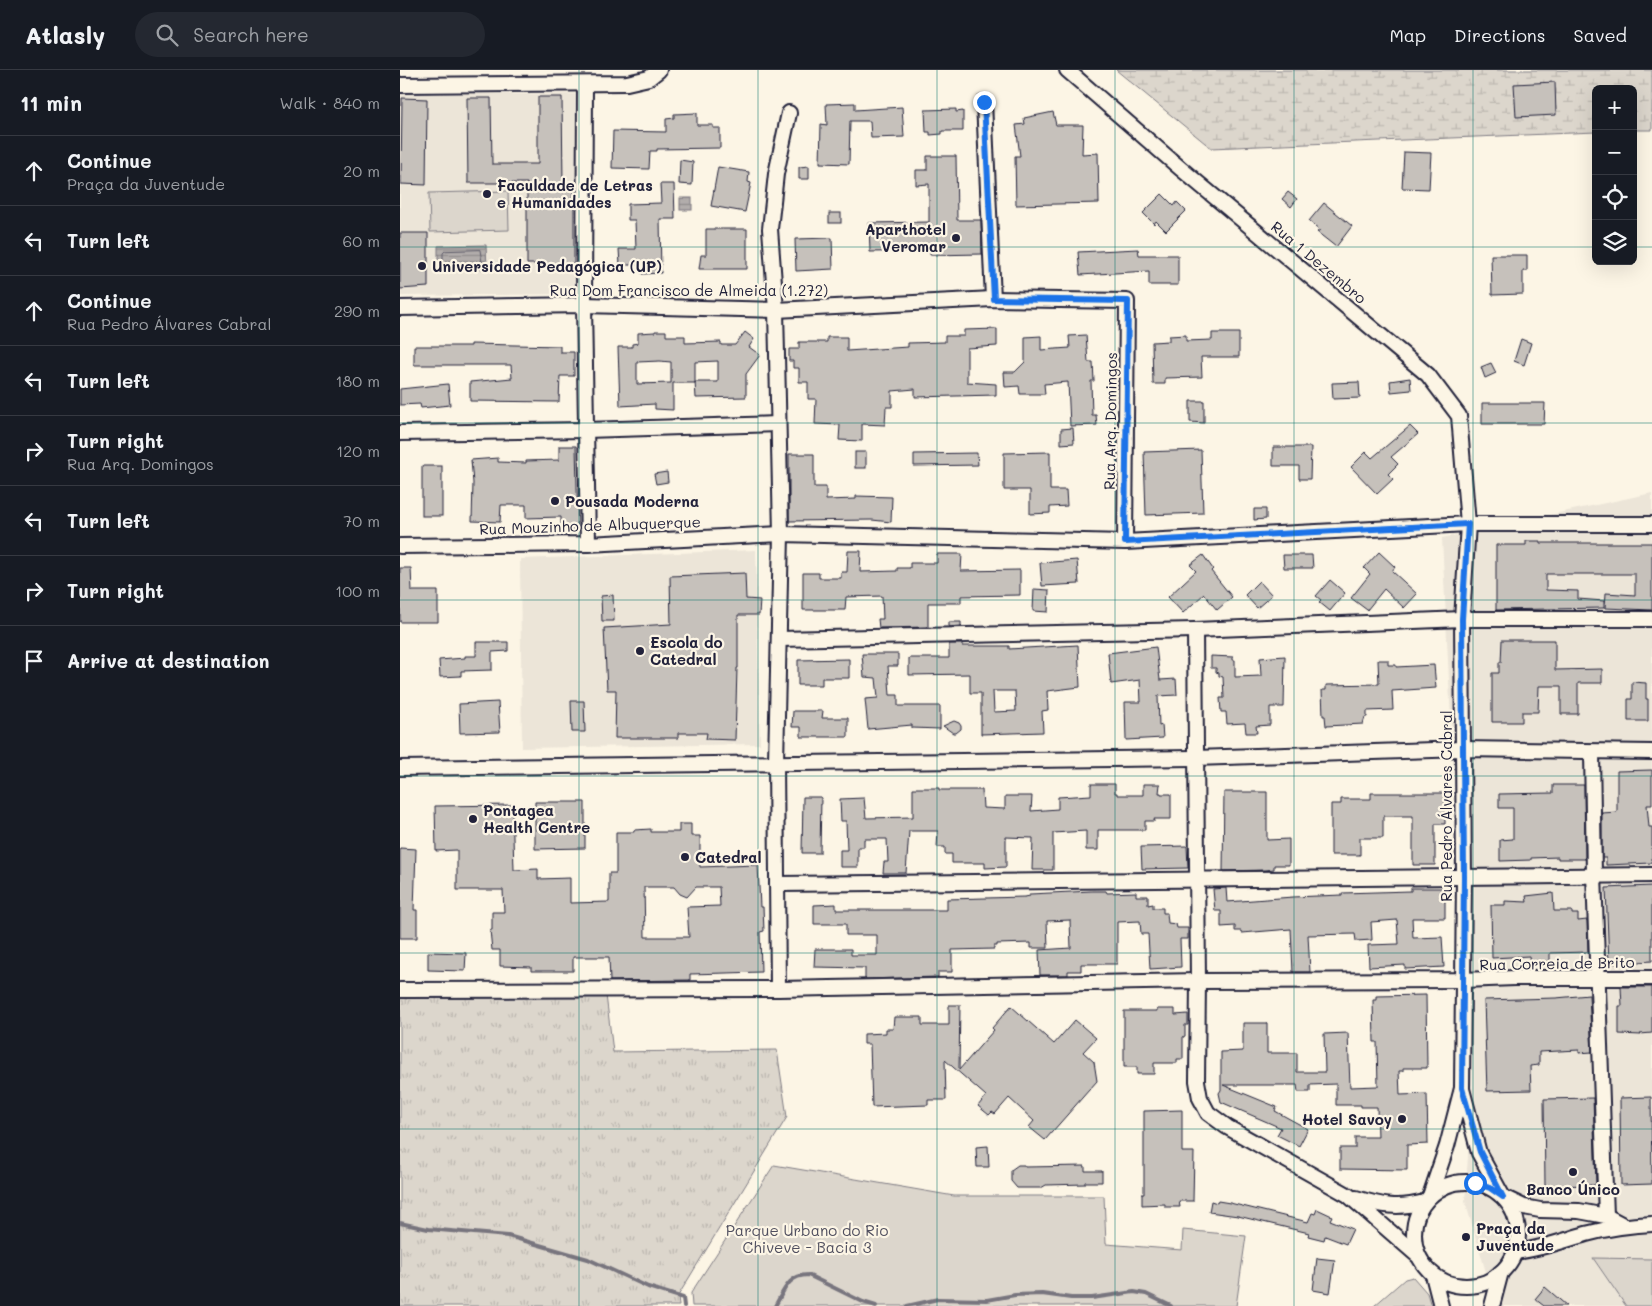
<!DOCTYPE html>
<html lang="en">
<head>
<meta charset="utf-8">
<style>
	:root { --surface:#171b24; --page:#242831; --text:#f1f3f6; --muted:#9ea1a6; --line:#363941 }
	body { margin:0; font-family:Mali,sans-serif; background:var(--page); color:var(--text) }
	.controls { position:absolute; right:15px; top:15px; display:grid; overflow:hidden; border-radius:8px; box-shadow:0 5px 20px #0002 }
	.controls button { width:45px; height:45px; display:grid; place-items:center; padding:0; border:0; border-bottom:1px solid var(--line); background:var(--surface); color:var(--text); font:25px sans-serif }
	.stop { position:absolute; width:15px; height:15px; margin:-11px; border:4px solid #1a73e8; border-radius:50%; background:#fff }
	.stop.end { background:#1a73e8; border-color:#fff; box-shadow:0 1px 5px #0008 }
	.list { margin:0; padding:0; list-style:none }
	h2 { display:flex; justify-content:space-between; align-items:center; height:65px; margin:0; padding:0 20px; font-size:21px }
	h2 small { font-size:16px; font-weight:400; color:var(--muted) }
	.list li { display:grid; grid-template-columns:32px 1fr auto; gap:15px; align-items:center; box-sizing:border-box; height:70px; padding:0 20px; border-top:1px solid var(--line) }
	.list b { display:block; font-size:19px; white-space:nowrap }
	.list p { margin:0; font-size:16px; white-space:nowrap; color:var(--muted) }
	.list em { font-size:16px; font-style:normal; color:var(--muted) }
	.icon { flex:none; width:28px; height:28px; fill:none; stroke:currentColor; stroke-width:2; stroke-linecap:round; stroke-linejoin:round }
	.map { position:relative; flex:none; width:1252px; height:1236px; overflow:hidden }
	header { display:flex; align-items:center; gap:30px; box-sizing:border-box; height:70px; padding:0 25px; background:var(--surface); border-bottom:1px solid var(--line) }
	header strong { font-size:24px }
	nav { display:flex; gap:28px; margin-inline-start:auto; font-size:18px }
	.search { width:350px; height:45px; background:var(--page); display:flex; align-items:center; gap:12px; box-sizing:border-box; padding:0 18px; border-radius:28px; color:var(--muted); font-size:19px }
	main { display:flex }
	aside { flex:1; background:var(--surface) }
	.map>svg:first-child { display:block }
	.built { fill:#ece5d8 }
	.grass { fill:url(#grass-tufts); stroke:#7f7c84 }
	.wetland { fill:url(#wetland-marsh); stroke:#7f7c84 }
	.park { fill:#dcd6cc; stroke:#7f7c84 }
	.water { fill:url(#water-rules); stroke:#78757e }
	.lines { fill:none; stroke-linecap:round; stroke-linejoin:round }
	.shore { stroke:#5c5a68; stroke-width:1 }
	.stream { stroke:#78757e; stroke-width:4 }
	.building { fill:#c6c1bb; stroke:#22223b; fill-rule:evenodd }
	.minor-casing { stroke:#22223b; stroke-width:18 }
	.minor { stroke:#fcf5e5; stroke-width:14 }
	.route { stroke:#1a73e8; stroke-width:6 }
	.grid { fill:none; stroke:#0f766e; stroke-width:1; stroke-opacity:0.55 }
	.poi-dot { fill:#22223b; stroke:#fcf5e5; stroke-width:2 }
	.labels { text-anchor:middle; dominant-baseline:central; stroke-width:4.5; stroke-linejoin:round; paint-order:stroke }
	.poi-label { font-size:15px; font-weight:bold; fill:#22223b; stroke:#fcf5e5; text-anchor:start }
	.street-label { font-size:15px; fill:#22223b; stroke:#fcf5e5 }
	.park-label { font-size:15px; fill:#504f5f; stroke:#fcf5e5 }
</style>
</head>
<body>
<header>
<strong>Atlasly</strong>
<div class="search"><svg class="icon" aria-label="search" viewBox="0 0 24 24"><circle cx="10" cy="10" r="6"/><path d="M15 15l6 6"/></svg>Search here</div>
<nav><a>Map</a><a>Directions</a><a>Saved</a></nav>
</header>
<main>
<aside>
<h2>11 min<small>Walk · 840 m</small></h2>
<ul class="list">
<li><svg class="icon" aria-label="ahead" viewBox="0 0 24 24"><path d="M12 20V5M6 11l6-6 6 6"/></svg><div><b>Continue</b><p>Praça da Juventude</p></div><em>20 m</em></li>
<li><svg class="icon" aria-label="left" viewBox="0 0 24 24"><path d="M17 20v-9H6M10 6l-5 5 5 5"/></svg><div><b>Turn left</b></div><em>60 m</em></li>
<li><svg class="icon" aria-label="ahead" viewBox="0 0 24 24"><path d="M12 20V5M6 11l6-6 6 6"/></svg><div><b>Continue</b><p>Rua Pedro Álvares Cabral</p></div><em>290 m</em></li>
<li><svg class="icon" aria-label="left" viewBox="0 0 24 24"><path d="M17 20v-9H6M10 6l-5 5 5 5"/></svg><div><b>Turn left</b></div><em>180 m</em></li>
<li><svg class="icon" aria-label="right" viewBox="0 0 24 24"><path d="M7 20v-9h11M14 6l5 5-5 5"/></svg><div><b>Turn right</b><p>Rua Arq. Domingos</p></div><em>120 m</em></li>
<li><svg class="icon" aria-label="left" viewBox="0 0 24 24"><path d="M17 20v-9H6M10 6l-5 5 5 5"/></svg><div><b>Turn left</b></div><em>70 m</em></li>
<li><svg class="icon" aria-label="right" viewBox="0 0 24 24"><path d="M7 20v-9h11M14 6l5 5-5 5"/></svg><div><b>Turn right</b></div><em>100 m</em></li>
<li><svg class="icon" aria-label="arrive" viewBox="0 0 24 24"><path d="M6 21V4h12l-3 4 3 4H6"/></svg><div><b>Arrive at destination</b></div></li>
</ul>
</aside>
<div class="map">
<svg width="1252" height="1236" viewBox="0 0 1252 1236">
	<defs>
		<pattern id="grass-tufts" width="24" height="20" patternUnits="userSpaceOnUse" patternTransform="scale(1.25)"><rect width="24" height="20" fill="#dcd6cc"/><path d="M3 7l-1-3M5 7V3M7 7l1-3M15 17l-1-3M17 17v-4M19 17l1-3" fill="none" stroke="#bcb7b0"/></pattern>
		<pattern id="wetland-marsh" width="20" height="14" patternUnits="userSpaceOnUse" patternTransform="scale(1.25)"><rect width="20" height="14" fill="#dcd6cc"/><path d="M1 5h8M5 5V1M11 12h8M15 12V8" fill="none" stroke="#bcb7b0"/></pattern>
		<pattern id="water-rules" width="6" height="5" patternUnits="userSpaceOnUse" patternTransform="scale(1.25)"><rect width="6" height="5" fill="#b2adab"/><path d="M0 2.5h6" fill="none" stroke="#908c8c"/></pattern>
	</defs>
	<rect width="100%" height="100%" fill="#fcf5e5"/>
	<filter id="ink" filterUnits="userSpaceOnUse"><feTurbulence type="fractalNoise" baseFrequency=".02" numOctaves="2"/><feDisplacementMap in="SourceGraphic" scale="10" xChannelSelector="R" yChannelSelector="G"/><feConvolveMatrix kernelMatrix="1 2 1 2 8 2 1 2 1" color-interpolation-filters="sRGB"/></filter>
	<g filter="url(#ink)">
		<g class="built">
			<path d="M0,24H175V224L0,226Z"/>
			<path d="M1252,423V1189H1193L1226,1236H1096L1065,1131L1068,1086V997L1042,468Z"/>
			<path d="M356,480L360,674L122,678L120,489Z"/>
		</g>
		<path class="grass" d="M206,925L213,982L377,980L387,1047L278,1226L279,1236H0V926Z"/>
		<path class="wetland" d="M716,0H1252V60H1233V19H1196V62L811,78Z"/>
		<g class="park">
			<path d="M108,121L109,160L30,162L29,123Z"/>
			<path d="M374,1095L554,1126H704L706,1174L782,1180L783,1160L846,1166L836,1236H292L291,1223Z"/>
			<path d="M1193,1188L1252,1189V1236H1226Z"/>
			<path d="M1013,1207L1027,1223L1031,1236H974L1005,1209Z"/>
		</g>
		<g class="water">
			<rect x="280" y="128" width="12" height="12"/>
			<path d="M86,175L87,199L38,200V176Z"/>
		</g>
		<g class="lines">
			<path class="shore" d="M80,180L82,192L80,194L46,195L43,193V183L45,181Z"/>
			<g class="stream">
				<path d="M0,1153L28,1159L108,1166L188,1189L248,1217L283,1228L284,1236"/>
				<path d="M375,1236C384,1221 388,1205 408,1205L463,1232L476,1236"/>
				<path d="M507,1236L538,1229L587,1230L615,1225L642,1224L671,1228H692L734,1222L746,1224L771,1236"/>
			</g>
		</g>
		<g class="building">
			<path d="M1155,12L1156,45L1116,47L1114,14Z"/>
			<path d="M138,27H162L163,117H174V194H127V113H68L67,28H91L92,94H138Z"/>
			<path d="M2,28L27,29L26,115L1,114Z"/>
			<path d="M455,33V40L502,37L504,67L471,68L470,51H450L449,94L420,93L421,54L427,55L426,34Z"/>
			<path d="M556,39V42L563,41V61H542V64L530,65V62H526L525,40Z"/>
			<path d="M653,42L656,55H683L682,84L698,83L699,133L616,135L615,86H620L616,55L625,54L624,48Z"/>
			<path d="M297,43V55H313V58H320V78L257,79V81H250L249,99L212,98L213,61L266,62V49L274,48V44Z"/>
			<path d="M1004,82L1031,83L1029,119L1002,118Z"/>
			<path d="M527,86H556L557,150H581L582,184L530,185V181L470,182L469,153L529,152V114L516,115V100H527Z"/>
			<path d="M280,90L293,92L292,115L279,114Z"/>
			<path d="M409,96V109H399V97Z"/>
			<path d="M318,97L349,102L348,112L351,113L345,142L311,136Z"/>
			<path d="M260,114H274L275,149H260L261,203L242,204L241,195H220L219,179H236L235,150H228V134L261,133Z"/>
			<path d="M888,122L897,129L891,137L882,129Z"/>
			<path d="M762,124L774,136L777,132L786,141L766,161L756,151L754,154L743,143Z"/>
			<path d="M924,133L952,156L936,177L917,162L920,160L909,151Z"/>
			<rect x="429" y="143" width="12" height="10"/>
			<path d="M306,159H347V199H299L301,185H306Z"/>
			<path d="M0,163H28V217L0,219Z"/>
			<path d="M432,168L433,199L396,201L395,169Z"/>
			<path d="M738,179L739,185H778V215H749V201L680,205L678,182Z"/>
			<path d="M1091,185H1127V201H1123V224L1092,225Z"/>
			<path d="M597,259V276L567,278V312L596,314V325L515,327V319L492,321V337H486L485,355L462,354V371L439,370L440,355L415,354L416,329H408V312H399V298H393V291H389V279H399V272H427V267H447V281L508,277V273L545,272V266H564V260Z"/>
			<path d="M255,261H266V266H285V273L321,272V275H335L345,262L354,269L349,277L360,285L346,304V327L296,328L295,312H318V291L295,292V313H273V340L255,339V334L220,336L218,277H232V274L238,273V263L255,262ZM260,291L271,292V313L237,314V292Z"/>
			<path d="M812,263H839V287H801L802,307L765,308V314H753L752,272L769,271V266L786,265V271L812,270Z"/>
			<path d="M686,265L688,292H693L694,311H691L692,345H696L697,355L670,356L668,312L644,314L645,324H620L619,316L605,317L604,302H615L625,292V267L641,266V280L670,278L669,266Z"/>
			<path d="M1121,269L1131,273L1124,295L1114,291Z"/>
			<path d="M71,274L160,276V282H174V306H160L159,332L70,331V312L112,308L111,295H14V276H71Z"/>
			<path d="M1091,293L1096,303L1085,308L1081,297Z"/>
			<path d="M1010,308L1011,320L991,322L990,311Z"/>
			<path d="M959,312L960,328L933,329L932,313Z"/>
			<path d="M48,314L50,335L21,338L20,334L0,335V319Z"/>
			<path d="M790,331H804V353L790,352Z"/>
			<path d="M1082,333H1145L1144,354H1082Z"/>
			<path d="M1010,356L1018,364L991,387L998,394L988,404L993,409L977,424L951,397L966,382L972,388Z"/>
			<path d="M673,358L674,373L661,374V359Z"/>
			<path d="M159,376H176L178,460H161V447L126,448V435H101L100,452L72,451L73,413L71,390L98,388V392L126,393V391L159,390Z"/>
			<path d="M873,377H911L910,409H899V396H873Z"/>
			<path d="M801,380L803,443L746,445L744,382Z"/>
			<rect x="455" y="382" width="11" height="16"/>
			<path d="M650,382V420H666L667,436L650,437V443L630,444V420H604V383Z"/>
			<path d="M577,383L578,395L514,396V384Z"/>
			<path d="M389,384H414V417H426V430L456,429V426L492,427L491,452L472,450L389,451Z"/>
			<rect x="22" y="396" width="20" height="50"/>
			<path d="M267,402L268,412L256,414L254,404Z"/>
			<path d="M854,439H866V449L854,450Z"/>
			<path d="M1126,471H1140V473H1252V540L1205,538L1206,523L1235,525V504H1146V520L1178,521V529L1204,531V538L1096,540V475H1126Z"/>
			<path d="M448,481H461L460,502L497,501V498H510V493H537V484H562L561,501L620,500V525L561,526V533H528V557L479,558L478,549H483L482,526L446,527L445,540H403V503H419V508H441V502H447Z"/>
			<path d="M979,482L995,497L992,501L1017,524L1004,538L984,519L967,540L951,528L970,504L964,498Z"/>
			<path d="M803,485L813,499L811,501L832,527L817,540L804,524L783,543L768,527L796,501L790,495Z"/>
			<path d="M883,485H912L913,498H884Z"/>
			<path d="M677,490L679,514L642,516L640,493Z"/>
			<path d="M0,498H11L12,521H38V552H0Z"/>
			<path d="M345,503L346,529L360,530L359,545H338V598H337L335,670L306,669L307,663H278V668H215L216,620H207L204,558L271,554L270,506Z"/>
			<path d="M930,510L945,523L930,541L919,532L921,530L916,526Z"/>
			<path d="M859,511L872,525L857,538L845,525Z"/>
			<path d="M634,519L649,520L648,542L633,541Z"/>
			<path d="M213,525L214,551H202L201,526Z"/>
			<path d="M549,552H561V556L549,557Z"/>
			<path d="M1102,570H1155V600L1202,599V613H1178V644H1161V616H1139L1138,642H1122V652H1092V603H1099V592H1101Z"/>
			<path d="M76,572H108V581L92,582V600L61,601V606L40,607L39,590L65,588V586H76Z"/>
			<path d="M549,574H562V576H609V579L678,575L680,617L647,621L648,640L642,641L643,662L581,664V623H570V604L509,605V588H549ZM593,621H615L616,641L594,642Z"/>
			<path d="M756,577L760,610L776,609L777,625L758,626L759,656L762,655L763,668L726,670L725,632H741L740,610L711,614L708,583Z"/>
			<path d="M462,584H498V596H488L490,625H498V636H540V659L512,658V655L468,659L465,629L478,628L476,608L464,607Z"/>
			<path d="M811,586L833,587V590H835V607L861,606L860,588L885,586L884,637H870V655L856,656L857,663H846L845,653L827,654L826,642H821L820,628H824L823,607L819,606V603L816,602V598H811Z"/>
			<path d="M449,589V608H422V615H398V590Z"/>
			<path d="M978,590H988V595H996V597L1034,595L1036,618L992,621L993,640L967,641V647H965L963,654L926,656L925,646H923L922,620H926V615L979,614Z"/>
			<path d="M1232,612L1246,613V629H1248V651H1228V629H1232Z"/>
			<path d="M171,631H184L185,662H172Z"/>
			<path d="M98,632L100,662L60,663L59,634Z"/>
			<path d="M393,641H423L422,648H448V667H401V657H392Z"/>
			<path d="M554,651L559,653L561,656V659L556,663H553L543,656Z"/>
			<path d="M1252,700V735H1247L1249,757H1252V793L1206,795V788H1202V743L1217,742V701Z"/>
			<path d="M691,714H715V723H717V725H743V714H760L759,723H761V724H771V749H754L755,751H745V760H698V780H686V761L653,763V800H632L633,768L606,767V797L585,798V793H552V784H545V777H537L538,761H509L506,803H483L484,792H488L487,769H464V777H458V797H440V780H447L446,751H441L440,729L464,728L466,748L513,747V718H539V720H582L583,738L605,739V726H632L631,741L658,739V727L691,725Z"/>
			<path d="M1153,715H1184L1185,789H1158V787L1131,788V790L1100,791V770L1113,769V738H1099V724L1153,723Z"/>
			<path d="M824,722H867V770L889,769V795H874V799L866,800L823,801Z"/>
			<path d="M971,723H1045V754H1035V795H1013V746H983V768H960V785H931V734H941V729H971Z"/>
			<path d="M403,727H421L420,783H402Z"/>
			<path d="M135,732H185V778L135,779Z"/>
			<path d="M112,735L114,800L138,799V809L170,808V833L209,832V803H216V762H234V760L251,759V762H279V754H291V766H300V797L358,795L360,837H363L364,861L360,862L361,902L290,904V910L210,911L209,887H173V901H131V897L100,896V880H92L90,860H92V842H104L103,820H57V780L36,781L35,736ZM244,817H274L280,824L287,827L296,817H319L320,836L287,837L289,867H245Z"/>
			<path d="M787,776L788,798L742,799L741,777Z"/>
			<path d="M0,778L16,779L14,840H17V868H0Z"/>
			<path d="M1252,816V891L1209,894L1206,818Z"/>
			<path d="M826,818L827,832L893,827L942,825V823L1011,821V818H1045V848H1012L1013,868L1042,867L1044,897L1005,899V895L969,897L968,875L999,874L997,850L971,852L972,870L956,871L955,864L908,865L910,902H893L891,859L842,863L841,861H835V856L821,857V841H815L813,819Z"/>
			<path d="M692,821H706L707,823L736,822V826H748V835L753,834V838H763V843H767L768,853L776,854L777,858H788V869H780L781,897L750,899L748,864H741L740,851L717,852V894H681V901H668V905H640L639,880L671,878L670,850L647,851L648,878H631V873L597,874V876H594V879L552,880V902H538V907L465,909V898L414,897L415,879H451V885H477V865H446V854H414V835L436,834V840H547V829L625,827L630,826V824Z"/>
			<path d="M1153,823L1154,841H1172V844H1178V851L1187,850L1188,882L1150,883V893L1130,894L1129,886L1092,888L1091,835H1105V831L1127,832L1126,826Z"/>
			<path d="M28,882L66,883L65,901L28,900Z"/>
			<path d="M1221,917H1252V963L1240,964L1241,965L1219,964V936H1222Z"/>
			<path d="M1026,925L1027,998H1003V1001H999L1000,1025L1027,1024L1028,1074L1007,1075V1100L940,1099V1078H955V1067H978L977,1037H961V1035H936V1014L910,1015V1022H898L897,1015H823L877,1037L875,1041L908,1059L899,1076L877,1065L881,1058L821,1032L819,1023L821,1020V982L843,981V953H867V983H897V1002H925L924,964L948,963L950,1017L978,1016L977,972H974L973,930H976V926Z"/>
			<path d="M1189,925L1192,982L1179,983V980L1139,982V995L1130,996L1131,1020L1087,1021L1084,930L1156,928Z"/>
			<path d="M549,935H560L559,1000L594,960L592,958L611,936L654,974L675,950L696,968L683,982L694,992L697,1011L645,1070L629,1057L634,1051L609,1028L595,1044L592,1042L589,1045L578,1036L586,1026L545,990L546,1030H528V1035L472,1037L470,974H464V964L486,963V959H493L494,947H522V955H549Z"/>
			<path d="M757,939H775V945L788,944V955H785V966L783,967V989H777V993H754V1004H737V997H724V941H757Z"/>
			<path d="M1251,1027L1252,1114L1221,1115L1220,1028Z"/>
			<path d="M1193,1028L1196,1115L1145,1116L1144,1029Z"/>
			<path d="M782,1040V1082H794L793,1131H779L780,1137H765V1134L742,1135V1124H744V1041Z"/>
			<path d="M588,1076L589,1097H577L576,1077Z"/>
			<path d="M618,1095H624L625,1097L685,1096V1101H702V1112H685V1114L646,1115L641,1118H617L611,1111V1100Z"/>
			<path d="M811,1131L817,1133L818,1131L830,1133L908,1152L912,1143L915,1144L917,1139L932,1146L930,1150L953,1159L946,1174L925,1166L924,1170L908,1166L909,1163L838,1146L809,1142Z"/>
			<path d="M917,1188L935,1190L930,1223L913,1220Z"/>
			<path d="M1145,1217L1167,1236H1144L1135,1229Z"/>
		</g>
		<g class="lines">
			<g class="minor-casing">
				<g id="minor">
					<path d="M667,0L780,98L1028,305L1059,346L1068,454L1062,549L1064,807L1062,1018L1047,1076L1030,1126"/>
					<path d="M185,14L184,235L188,474"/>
					<path d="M0,15L227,13L249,8L259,0"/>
					<path d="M584,32L593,229"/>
					<path d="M0,238L184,235L376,240L593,229L727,231L725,472"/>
					<path d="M0,363L186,360L378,354"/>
					<path d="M0,476L188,474L381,464L725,472L1068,454H1252"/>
					<path d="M795,560L798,911L797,1011L800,1028L808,1043L827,1057L948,1125L1017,1185"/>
					<path d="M379,569L795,560L1062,549H1252"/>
					<path d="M1192,682L1194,804L1206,1146"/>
					<path d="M0,698L795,688L1062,679L1252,682"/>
					<path d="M377,814L1252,805"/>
					<path d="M378,919L376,692L381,464L376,240L370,159L376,104L389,43"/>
					<path d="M0,920L378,919L798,911L1062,910L1115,908H1252"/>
					<path d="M1062,1019L1079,1083L1103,1127L1124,1137L1140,1140L1179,1141L1206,1146L1223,1155"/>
					<circle cx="1066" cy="1164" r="52"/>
					<path d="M956,1128C982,1136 998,1139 1025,1132"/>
					<path d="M1115,1182C1141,1179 1162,1171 1186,1164C1208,1158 1229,1155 1252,1154"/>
					<path d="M1033,1205L1041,1236"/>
					<path d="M1092,1236L1101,1202"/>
				</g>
			</g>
			<use href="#minor" class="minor"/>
		</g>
	</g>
	<g class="lines" filter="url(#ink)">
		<path class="route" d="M584,32L594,229L728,231L725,472L1068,454L1062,549L1064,807L1062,1018L1080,1082L1103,1127L1090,1118L1075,1113"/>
	</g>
	<path class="grid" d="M179,0V1236M358,0V1236M537,0V1236M715,0V1236M894,0V1236M1073,0V1236M0,177H1196M1233,177H1252M0,353H1252M0,530H1252M0,706H1252M0,883H1252M0,1059H1252"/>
	<g class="poi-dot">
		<circle cx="87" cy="124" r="5"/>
		<circle cx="556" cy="168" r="5"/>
		<circle cx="22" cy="196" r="5"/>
		<circle cx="155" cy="431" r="5"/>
		<circle cx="240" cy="581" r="5"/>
		<circle cx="73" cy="749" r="5"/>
		<circle cx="285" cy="787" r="5"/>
		<circle cx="1002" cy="1049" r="5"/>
		<circle cx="1173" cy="1102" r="5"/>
		<circle cx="1066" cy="1167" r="5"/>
	</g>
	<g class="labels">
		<g class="poi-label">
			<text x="97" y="115">Faculdade de Letras<tspan x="97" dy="17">e Humanidades</tspan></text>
			<text x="546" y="159" text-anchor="end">Aparthotel<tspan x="546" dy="17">Veromar</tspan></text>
			<text x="32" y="196">Universidade Pedagógica (UP)</text>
			<text x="165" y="431">Pousada Moderna</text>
			<text x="250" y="572">Escola do<tspan x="250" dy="17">Catedral</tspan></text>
			<text x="83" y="740">Pontagea<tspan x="83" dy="17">Health Centre</tspan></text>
			<text x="295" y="787">Catedral</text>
			<text x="992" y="1049" text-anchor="end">Hotel Savoy</text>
			<text x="1173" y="1119" text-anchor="middle">Banco Único</text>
			<text x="1076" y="1158">Praça da<tspan x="1076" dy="17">Juventude</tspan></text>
		</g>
		<g class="street-label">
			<text transform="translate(919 192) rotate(40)">Rua 1 Dezembro</text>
			<text x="289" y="220">Rua Dom Francisco de Almeida (1.272)</text>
			<text transform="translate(710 351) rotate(-89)">Rua Arq. Domingos</text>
			<text transform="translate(190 455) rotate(-2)">Rua Mouzinho de Albuquerque</text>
			<text transform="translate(1046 736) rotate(-90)">Rua Pedro Álvares Cabral</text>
			<text transform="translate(1157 893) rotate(-1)">Rua Correia de Brito</text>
		</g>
		<g class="park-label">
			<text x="407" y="1160">Parque Urbano do Rio<tspan x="407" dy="17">Chiveve - Bacia 3</tspan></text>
		</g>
	</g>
</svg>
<div class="controls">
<button>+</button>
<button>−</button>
<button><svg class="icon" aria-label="locate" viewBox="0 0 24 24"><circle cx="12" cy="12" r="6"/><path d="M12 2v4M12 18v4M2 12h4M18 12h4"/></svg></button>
<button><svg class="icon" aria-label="layers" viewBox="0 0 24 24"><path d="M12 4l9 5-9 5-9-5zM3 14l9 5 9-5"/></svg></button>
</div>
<div class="stop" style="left:1075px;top:1113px"></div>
<div class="stop end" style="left:584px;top:32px"></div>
</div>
</main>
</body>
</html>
